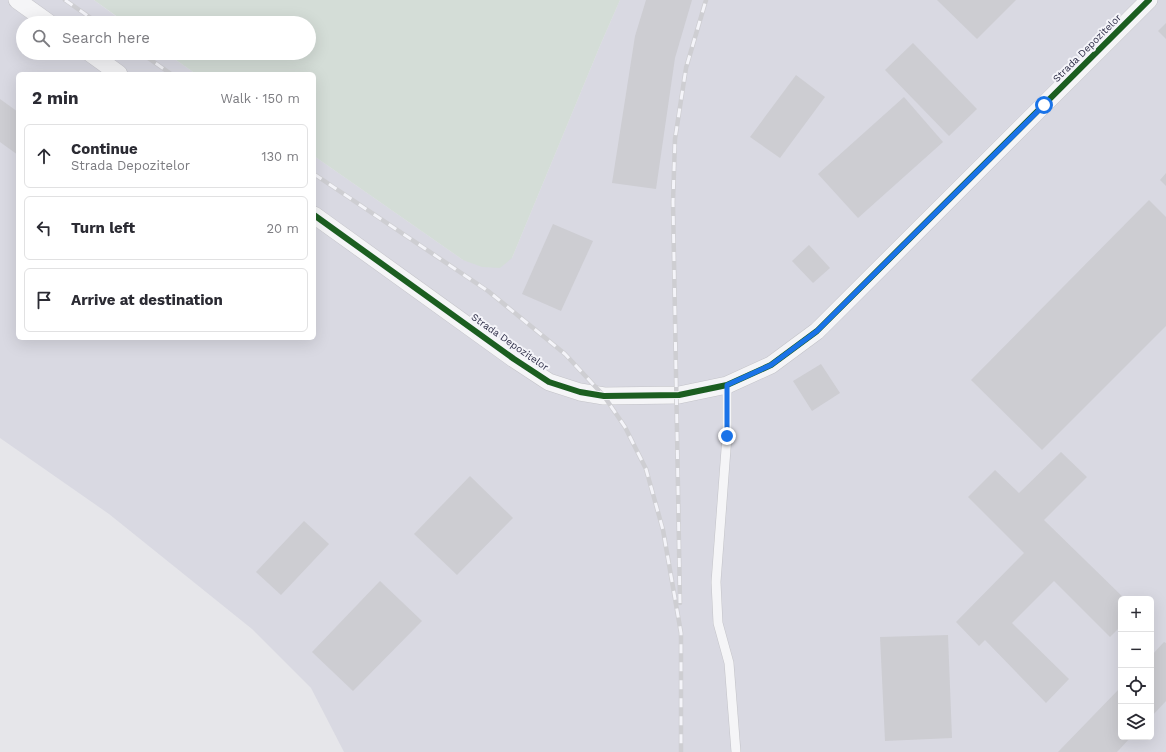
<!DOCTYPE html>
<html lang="en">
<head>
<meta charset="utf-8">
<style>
	:root { --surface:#fff; --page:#f2f2f3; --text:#2b2b33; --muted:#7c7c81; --line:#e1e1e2 }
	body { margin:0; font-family:"Work Sans",sans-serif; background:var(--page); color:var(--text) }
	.controls { position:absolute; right:12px; bottom:12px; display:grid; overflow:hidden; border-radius:6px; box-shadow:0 4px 16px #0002 }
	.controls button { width:36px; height:36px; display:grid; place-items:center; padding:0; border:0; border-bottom:1px solid var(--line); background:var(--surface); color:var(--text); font:20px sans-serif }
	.stop { position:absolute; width:12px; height:12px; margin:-9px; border:3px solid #1a73e8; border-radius:50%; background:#fff }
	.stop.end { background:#1a73e8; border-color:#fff; box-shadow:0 1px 4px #0008 }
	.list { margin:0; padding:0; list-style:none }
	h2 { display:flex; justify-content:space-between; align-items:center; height:52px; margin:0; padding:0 16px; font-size:17px }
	h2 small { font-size:13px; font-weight:400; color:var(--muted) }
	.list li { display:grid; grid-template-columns:26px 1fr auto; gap:12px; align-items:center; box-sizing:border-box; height:64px; margin:0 8px 8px; padding:0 8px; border:1px solid var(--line); border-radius:6px }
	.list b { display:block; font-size:15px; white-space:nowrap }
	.list p { margin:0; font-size:13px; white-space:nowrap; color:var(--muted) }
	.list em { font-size:13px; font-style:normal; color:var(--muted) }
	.icon { flex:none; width:22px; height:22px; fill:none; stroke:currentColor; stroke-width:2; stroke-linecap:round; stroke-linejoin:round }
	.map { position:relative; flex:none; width:1166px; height:752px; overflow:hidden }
	.search { position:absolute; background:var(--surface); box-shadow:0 4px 16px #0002; left:16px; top:16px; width:300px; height:44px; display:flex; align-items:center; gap:10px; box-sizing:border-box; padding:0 14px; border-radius:22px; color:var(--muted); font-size:15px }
	.panel { position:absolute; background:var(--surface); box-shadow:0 4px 16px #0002; left:16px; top:72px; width:300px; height:268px; border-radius:6px }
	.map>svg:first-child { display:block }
	.built { fill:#d9d9e2; fill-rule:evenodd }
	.green { fill:#d4ddd7 }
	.building { fill:#cdcdd2 }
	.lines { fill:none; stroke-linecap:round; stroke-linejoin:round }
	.service-casing { stroke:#c3c3c8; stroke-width:10 }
	.minor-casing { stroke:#c3c3c8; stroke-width:18 }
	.service { stroke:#f5f5f7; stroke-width:9 }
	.minor { stroke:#f5f5f7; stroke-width:17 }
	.rail-casing { stroke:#ceced2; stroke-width:4.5 }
	.rail { stroke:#f4f4f9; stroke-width:3; stroke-dasharray:9; stroke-linecap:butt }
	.cycleway-casing { stroke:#f4f4f9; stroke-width:8 }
	.cycleway { stroke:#1b5e20; stroke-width:6 }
	.route { stroke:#1a73e8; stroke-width:5 }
	.labels { text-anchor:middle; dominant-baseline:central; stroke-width:4; stroke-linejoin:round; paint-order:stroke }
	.street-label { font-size:10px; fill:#2b2b45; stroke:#f4f4f9 }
</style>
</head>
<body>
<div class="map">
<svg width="1166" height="752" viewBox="0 0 1166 752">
	<rect width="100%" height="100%" fill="#e6e6ea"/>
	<path class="built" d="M0,0H94L125,23H23V53H166L196,74H18V338H314V156L463,260L512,258L602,41L620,0H1166V752H344L311,688L252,629L109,514L0,438ZM1121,599H1151V737H1121Z"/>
	<path class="green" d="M94,0H620L602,41L512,258L500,268L482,267L463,260L314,156V74H196L166,53H309V23H126Z"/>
	<g class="building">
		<path d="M646,0H692L675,58L656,189L612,183L635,36Z"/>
		<path d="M937,0H1016L977,39Z"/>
		<path d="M1166,23V39L1158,31Z"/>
		<path d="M913,43L977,109L949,136L885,70Z"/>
		<path d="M796,75L825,97L780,158L750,137Z"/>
		<path d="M904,97L943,142L858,218L818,174Z"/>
		<path d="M0,99L18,112V155L0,142Z"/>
		<path d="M1166,173V186L1160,180Z"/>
		<path d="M1149,200L1166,217V326L1042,450L971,380Z"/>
		<path d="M553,224L593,241L561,311L522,294Z"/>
		<path d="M809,245L830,268L813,283L792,261Z"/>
		<path d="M821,364L840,393L812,411L793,381Z"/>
		<path d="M1061,452L1087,477L1044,520L1125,599H1121V626L1110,637L1054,581L1012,623L1069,679L1046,703L985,640L979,646L956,622L1024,553L968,497L995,470L1019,493Z"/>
		<path d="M470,476L513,518L457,575L414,534Z"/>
		<path d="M304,521L329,544L281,595L256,572Z"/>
		<path d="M380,581L422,621L353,691L312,652Z"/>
		<path d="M948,635L952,738L885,741L880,637Z"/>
		<path d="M1164,642L1166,643V701L1151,717V656Z"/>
		<path d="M1121,687V737H1131L1117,752H1058Z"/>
	</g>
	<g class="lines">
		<g class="service-casing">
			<path id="service" d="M727,385V436L716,582L718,623L729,663L736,752"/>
		</g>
		<g class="minor-casing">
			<g id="minor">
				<path d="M17,0L49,23"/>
				<path d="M90,53L119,74"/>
				<path d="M314,215L514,359L549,382L580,392L604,396L679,395L727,385L771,365L817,331L1149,0"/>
			</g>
		</g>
		<use href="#service" class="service"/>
		<use href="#minor" class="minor"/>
		<g class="rail-casing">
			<g id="rail">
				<path d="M65,0L98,23"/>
				<path d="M141,53L171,74"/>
				<path d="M314,174L488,291L565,354L604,396L625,427L646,469L663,530L681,633V752"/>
				<path d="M680,603L673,202L675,139L686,68L706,0"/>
			</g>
		</g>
		<use href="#rail" class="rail"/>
		<g class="cycleway-casing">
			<path id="cycleway" d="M314,215L514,359L549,382L580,392L604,396L679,395L727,385L771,365L817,331L1149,0"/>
		</g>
		<use href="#cycleway" class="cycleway"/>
	</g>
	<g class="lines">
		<path class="route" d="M727,436V385L771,365L817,331L1044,105"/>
	</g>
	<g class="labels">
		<g class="street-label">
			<text transform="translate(1087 48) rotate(-45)">Strada Depozitelor</text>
			<text transform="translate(510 342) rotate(35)">Strada Depozitelor</text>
		</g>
	</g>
</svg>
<div class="controls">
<button>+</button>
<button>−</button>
<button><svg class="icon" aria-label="locate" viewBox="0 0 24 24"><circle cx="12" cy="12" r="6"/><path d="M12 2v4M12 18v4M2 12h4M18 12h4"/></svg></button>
<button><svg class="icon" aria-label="layers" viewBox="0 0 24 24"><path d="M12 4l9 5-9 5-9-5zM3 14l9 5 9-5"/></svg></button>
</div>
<div class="stop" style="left:1044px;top:105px"></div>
<div class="stop end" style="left:727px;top:436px"></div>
<div class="search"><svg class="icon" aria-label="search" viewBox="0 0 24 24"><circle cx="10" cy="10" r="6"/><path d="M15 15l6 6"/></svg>Search here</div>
<section class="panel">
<h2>2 min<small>Walk · 150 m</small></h2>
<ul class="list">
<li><svg class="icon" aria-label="ahead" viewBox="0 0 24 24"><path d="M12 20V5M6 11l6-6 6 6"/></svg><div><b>Continue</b><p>Strada Depozitelor</p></div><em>130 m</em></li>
<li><svg class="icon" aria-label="left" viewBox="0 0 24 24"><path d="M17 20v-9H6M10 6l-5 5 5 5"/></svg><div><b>Turn left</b></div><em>20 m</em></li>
<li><svg class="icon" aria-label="arrive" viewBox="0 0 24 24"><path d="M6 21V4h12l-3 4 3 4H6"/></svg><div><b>Arrive at destination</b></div></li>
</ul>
</section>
</div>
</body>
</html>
